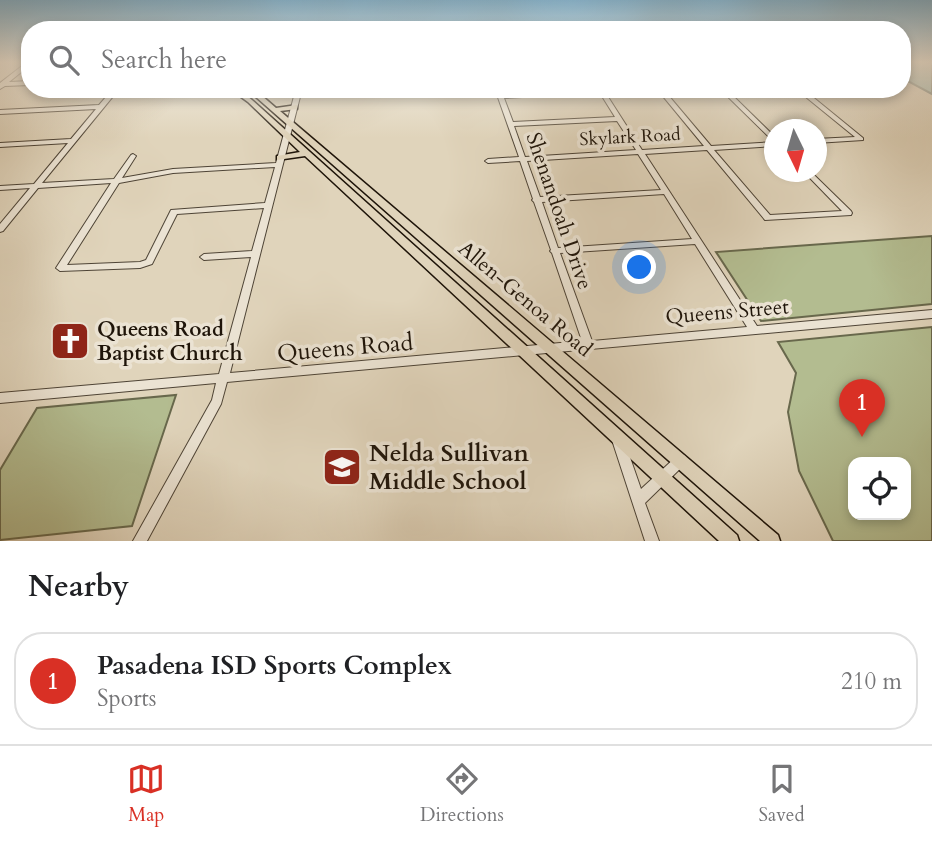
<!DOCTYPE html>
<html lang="en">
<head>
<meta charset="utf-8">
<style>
	:root { --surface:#fff; --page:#f2f2f2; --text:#202124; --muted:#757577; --line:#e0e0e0; --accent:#d93025 }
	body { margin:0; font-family:Cardo,serif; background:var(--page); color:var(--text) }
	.controls { position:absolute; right:21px; bottom:21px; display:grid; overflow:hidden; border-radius:14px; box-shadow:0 4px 10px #0003 }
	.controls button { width:63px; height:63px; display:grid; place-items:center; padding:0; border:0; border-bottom:2px solid var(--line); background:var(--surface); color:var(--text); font:35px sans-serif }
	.compass { position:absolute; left:764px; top:119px; width:63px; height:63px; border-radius:50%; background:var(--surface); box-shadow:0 4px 10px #0003; rotate:175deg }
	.you { position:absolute; left:640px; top:268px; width:24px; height:24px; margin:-18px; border:5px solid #fff; border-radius:50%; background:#1a73e8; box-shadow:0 0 0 10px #1a73e833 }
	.badge { display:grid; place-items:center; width:46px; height:46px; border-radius:50%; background:var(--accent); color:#fff; font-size:23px; font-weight:700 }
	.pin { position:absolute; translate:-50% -58px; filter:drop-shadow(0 2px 4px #0008) }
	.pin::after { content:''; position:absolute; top:37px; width:24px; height:21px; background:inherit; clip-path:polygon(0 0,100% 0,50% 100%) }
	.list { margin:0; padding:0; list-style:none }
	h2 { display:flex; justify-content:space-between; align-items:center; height:91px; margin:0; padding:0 28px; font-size:30px }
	h2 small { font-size:23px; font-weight:400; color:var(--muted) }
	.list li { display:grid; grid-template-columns:46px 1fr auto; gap:21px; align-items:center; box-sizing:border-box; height:98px; margin:0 14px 14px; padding:0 14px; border:2px solid var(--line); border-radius:28px }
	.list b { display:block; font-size:26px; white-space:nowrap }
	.list p { margin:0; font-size:23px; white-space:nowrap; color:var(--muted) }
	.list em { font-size:23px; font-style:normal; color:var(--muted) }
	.icon { flex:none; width:38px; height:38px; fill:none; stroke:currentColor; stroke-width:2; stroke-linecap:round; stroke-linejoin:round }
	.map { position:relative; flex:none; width:932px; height:541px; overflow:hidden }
	.search { position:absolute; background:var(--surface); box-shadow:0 4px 10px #0003; left:21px; right:21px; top:21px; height:77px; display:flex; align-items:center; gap:18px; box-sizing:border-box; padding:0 24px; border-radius:28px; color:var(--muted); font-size:26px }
	.sheet { height:203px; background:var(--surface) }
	nav { display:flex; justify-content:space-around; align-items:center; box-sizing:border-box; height:98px; border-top:2px solid var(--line); background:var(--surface); font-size:19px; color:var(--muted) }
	nav a { display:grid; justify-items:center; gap:4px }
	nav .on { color:var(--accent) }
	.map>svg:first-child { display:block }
	.green { fill:#b3bc90; stroke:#68684c; stroke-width:2; fill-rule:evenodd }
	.water { fill:#94b8b0; stroke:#65766d; stroke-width:2 }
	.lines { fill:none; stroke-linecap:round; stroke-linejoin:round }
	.minor-casing { stroke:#4e4436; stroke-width:2 }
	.major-casing { stroke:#1e1409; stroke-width:3 }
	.minor { fill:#ebe3d3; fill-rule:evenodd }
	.major { fill:#e0d4bb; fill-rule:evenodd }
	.labels { text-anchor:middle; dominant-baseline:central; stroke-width:7; stroke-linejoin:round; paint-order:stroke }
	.far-street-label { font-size:18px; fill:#1e1409; stroke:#ebe3d3 }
	.street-label { font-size:21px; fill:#1e1409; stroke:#ebe3d3 }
	.poi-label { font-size:21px; font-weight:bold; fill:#1e1409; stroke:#ebe3d3; text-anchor:start }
	.near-street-label { font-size:24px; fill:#1e1409; stroke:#ebe3d3 }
	.near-poi-label { font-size:24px; font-weight:bold; fill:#1e1409; stroke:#ebe3d3; text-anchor:start }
</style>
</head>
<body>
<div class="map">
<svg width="932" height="541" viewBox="0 0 932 541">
	<rect width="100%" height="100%" fill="#e0d4bb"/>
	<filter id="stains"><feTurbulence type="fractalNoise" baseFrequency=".00286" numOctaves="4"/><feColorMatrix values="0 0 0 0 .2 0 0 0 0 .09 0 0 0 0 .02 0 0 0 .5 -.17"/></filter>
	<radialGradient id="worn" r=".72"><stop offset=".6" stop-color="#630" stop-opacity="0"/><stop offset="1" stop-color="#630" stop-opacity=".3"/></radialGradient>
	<g class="green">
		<path d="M932,236V304L761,321L716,252Z"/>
		<path d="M932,327V541H833L799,471L788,412L796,373L778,342ZM906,462V515H853V462Z"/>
		<path d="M176,395L132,526L0,540V470L37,408Z"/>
	</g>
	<path class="water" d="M902,62H932V94L902,78Z"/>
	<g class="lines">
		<g class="minor-casing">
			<g id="minor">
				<path d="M27,62H30V65L9,82L30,81V85L5,86L0,89V83Z"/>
				<path d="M113,89H119L42,183L114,179L131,155L133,154L136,156L122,178L173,169L276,163L296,89H302L230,373L582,341L552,253L550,251L551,250L534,202L532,200L533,199L520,161L488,163L485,161L488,159L519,157L495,89H501L503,94L603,89L642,150L704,146L657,89H663L711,146L774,142V146L714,150L770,215L842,211L804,172H811L851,211L852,213L851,215L765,220L707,150L645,154L757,326L932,310V318L227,382L221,404L147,541H133L212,400L216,383L0,403V393L219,374L251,257L204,260L200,257L204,254L252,251L264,208L177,214L152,264L140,268L60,271L56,268L111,183L38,188L3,231L0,232V224L30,188L0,190V186L34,184L68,143L0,147V143L71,139L96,109L0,114V110L99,105ZM600,93L615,117L513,122L504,98ZM617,121L636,150L525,157L514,126ZM638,154L661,190L540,197L527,161ZM275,167L265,203L171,210L146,260L140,262L67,265L119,183L173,173ZM664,194L692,239L558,248L542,202ZM695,244L747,327L592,341L560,253Z"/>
				<path d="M720,89H726L774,136V141L772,140Z"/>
				<path d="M796,89H803L863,138V140L816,143V139L855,137Z"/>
				<path d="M618,435L622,436L624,440L641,489L677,456L681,454L685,456L687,460L685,464L645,503L659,541H645L612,440L614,436Z"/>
			</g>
		</g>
		<g class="major-casing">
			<g id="major">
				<path d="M230,89H238L252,100L737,535L739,541H719L305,156L277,160V156L300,152L248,102Z"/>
				<path d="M247,89H254L276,108L297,105V109L280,111L778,535L780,541H760Z"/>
			</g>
		</g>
		<use href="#minor" class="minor"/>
		<use href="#major" class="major"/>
	</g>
	<linearGradient id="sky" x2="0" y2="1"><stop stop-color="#86b6d2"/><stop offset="0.45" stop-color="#f1ece0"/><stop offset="1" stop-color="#f1ece0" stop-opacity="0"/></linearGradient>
	<rect width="932" height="138" fill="url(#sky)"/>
	<defs>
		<g id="church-square" transform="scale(2.0125)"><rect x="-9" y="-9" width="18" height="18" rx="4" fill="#8f2418" stroke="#ebe3d3"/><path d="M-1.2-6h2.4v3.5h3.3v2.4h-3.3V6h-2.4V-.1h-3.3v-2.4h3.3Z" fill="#fff"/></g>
		<g id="school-square" transform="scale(2.0125)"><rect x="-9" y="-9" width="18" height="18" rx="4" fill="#8f2418" stroke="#ebe3d3"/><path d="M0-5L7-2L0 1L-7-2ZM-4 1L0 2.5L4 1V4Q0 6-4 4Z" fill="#fff"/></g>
	</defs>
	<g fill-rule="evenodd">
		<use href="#church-square" x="70" y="341"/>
		<use href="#school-square" x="342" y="467"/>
	</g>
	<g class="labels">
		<g class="far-street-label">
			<text transform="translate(630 137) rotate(-3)">Skylark Road</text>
		</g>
		<g class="street-label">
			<text transform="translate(559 211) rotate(71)">Shenandoah Drive</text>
			<text transform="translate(525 299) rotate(40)">Allen-Genoa Road</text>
			<text transform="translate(727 312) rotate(-5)">Queens Street</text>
		</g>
		<g class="poi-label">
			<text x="97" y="329">Queens Road<tspan x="97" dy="24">Baptist Church</tspan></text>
		</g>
		<g class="near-street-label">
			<text transform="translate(345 348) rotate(-5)">Queens Road</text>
		</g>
		<g class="near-poi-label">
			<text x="369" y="453">Nelda Sullivan<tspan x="369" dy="28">Middle School</tspan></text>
		</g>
	</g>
	<rect width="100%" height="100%" filter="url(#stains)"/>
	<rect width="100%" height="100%" fill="url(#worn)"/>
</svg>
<div class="controls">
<button><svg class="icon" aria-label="locate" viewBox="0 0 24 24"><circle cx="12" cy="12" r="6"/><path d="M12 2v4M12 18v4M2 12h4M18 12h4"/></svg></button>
</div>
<svg class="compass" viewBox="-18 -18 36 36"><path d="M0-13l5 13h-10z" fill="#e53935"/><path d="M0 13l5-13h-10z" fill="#757577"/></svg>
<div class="you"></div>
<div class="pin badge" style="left:862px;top:437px">1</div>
<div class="search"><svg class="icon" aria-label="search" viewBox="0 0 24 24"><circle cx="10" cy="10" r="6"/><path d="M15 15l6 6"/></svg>Search here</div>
</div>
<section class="sheet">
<h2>Nearby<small></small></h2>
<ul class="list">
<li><span class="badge">1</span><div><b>Pasadena ISD Sports Complex</b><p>Sports</p></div><em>210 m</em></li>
</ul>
</section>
<nav>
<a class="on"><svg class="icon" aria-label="map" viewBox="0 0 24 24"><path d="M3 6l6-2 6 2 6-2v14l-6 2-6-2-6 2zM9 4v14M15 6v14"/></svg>Map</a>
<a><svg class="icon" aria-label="directions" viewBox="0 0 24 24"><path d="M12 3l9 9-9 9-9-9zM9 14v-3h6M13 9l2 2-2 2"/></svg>Directions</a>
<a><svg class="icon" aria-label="saved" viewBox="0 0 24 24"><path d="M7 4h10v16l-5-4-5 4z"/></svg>Saved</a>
</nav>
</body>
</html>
